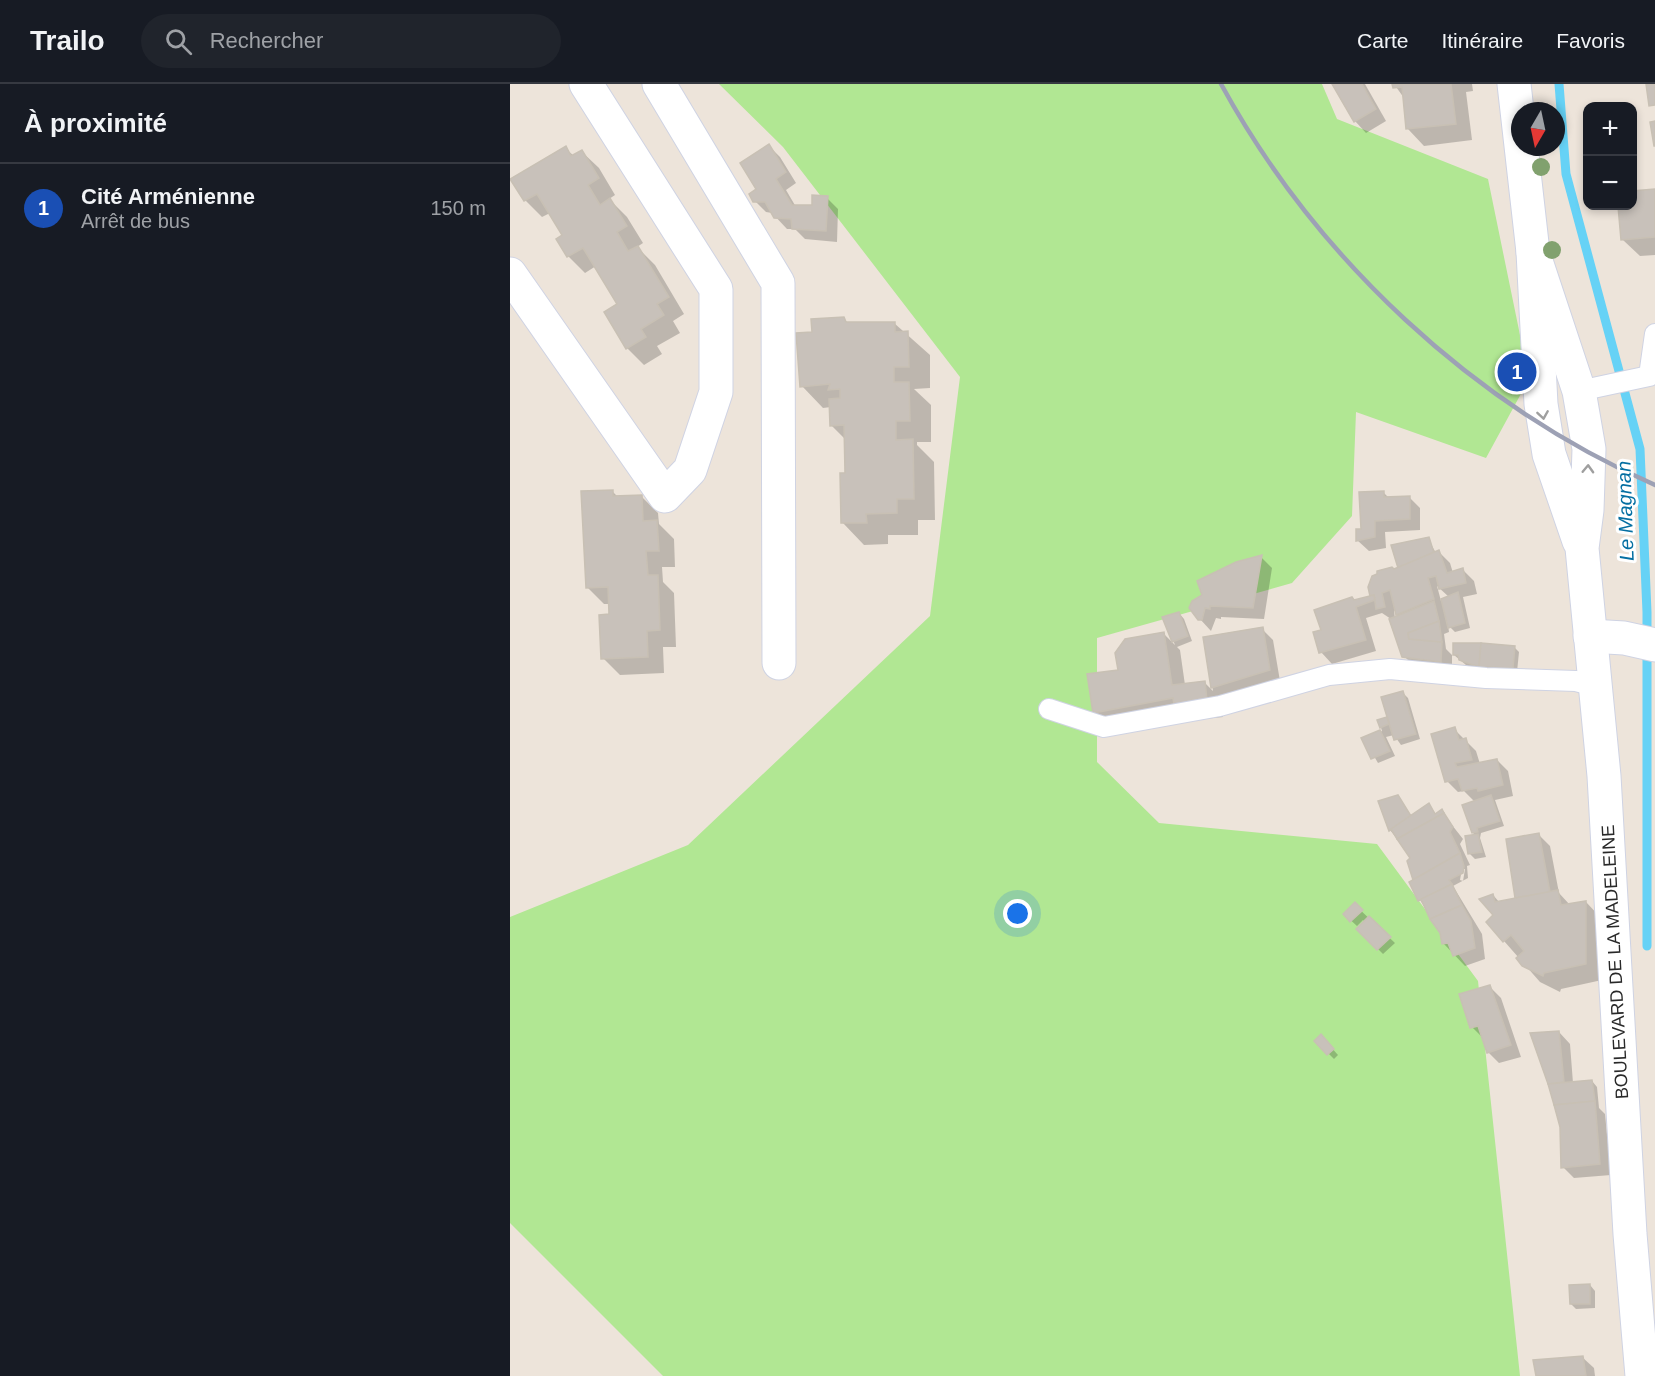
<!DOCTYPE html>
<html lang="fr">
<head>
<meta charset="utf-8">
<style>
	:root { --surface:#171b24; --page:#20242c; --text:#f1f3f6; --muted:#9ea1a6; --line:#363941; --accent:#355eff }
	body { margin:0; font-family:Arial,sans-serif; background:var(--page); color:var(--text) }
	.controls { position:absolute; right:18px; top:18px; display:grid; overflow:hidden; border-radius:12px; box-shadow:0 3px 9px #0003 }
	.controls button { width:54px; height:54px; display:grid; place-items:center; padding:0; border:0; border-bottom:2px solid var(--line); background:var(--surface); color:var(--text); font:30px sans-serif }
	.compass { position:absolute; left:1001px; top:18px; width:54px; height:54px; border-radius:50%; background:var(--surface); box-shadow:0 3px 9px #0003; rotate:189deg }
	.you { position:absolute; left:508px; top:830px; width:21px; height:21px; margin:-15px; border:4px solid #fff; border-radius:50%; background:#1a73e8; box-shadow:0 0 0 9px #1a73e833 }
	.badge { display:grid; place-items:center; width:39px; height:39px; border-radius:50%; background:var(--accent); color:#fff; font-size:20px; font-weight:700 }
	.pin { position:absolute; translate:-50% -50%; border:3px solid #fff; box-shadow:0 2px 6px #0006 }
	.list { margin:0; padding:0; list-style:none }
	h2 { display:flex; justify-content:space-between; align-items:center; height:78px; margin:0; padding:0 24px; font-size:26px }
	h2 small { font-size:20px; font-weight:400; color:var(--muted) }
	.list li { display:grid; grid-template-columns:39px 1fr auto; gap:18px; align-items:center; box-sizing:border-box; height:90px; padding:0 24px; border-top:2px solid var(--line) }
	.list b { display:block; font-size:22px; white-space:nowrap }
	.list p { margin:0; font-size:20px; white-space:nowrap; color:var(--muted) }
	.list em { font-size:20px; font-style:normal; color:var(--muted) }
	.icon { flex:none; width:33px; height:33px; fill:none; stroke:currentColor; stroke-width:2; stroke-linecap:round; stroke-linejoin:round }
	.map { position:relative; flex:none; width:1145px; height:1292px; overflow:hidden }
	header { display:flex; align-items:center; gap:36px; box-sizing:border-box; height:84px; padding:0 30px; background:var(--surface); border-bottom:2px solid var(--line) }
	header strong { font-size:28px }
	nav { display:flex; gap:33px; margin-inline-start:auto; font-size:21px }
	.search { width:420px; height:54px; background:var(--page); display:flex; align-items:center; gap:15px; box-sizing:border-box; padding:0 21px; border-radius:33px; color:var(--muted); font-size:22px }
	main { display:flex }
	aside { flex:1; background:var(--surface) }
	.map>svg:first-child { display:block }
	.green { fill:#b1e793 }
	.shadow { fill:#0003; fill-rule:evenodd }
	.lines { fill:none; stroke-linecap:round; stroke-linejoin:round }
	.stream { stroke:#66d2f6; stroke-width:9 }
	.building { fill:#c8c1ba; stroke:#c8c0b4; stroke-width:1.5 }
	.service-casing { stroke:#cfd3e3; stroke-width:22 }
	.minor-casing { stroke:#cfd3e3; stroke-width:35 }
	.tertiary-casing { stroke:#cfd3e3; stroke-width:35 }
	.service { stroke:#fff; stroke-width:20 }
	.minor { stroke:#fff; stroke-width:33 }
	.tertiary { stroke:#fff; stroke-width:33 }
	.rail { stroke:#9da1b5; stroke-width:4.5 }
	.tree { fill:#81a16e }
	.oneway { stroke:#9f9f9f }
	.labels { text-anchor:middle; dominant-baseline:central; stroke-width:6; stroke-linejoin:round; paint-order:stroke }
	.street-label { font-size:18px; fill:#292929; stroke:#fff }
	.water-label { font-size:20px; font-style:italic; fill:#056fa2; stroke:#fff }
</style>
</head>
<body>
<header>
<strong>Trailo</strong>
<div class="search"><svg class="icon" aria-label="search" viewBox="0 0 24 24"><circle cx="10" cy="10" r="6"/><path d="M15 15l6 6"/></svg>Rechercher</div>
<nav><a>Carte</a><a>Itinéraire</a><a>Favoris</a></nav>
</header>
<main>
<aside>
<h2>À proximité<small></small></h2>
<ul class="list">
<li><span class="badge" style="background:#1a4fb4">1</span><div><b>Cité Arménienne</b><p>Arrêt de bus</p></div><em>150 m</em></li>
</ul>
</aside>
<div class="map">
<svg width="1145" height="1292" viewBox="0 0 1145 1292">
	<rect width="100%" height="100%" fill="#ede4da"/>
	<path class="green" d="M209,0H812L827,35L978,95L1019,295L976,374L846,328L842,432L782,499L587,554V678L649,739L867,760L968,897L1010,1292H153L0,1139V833L178,761L420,532L450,293L273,63Z"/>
	<g class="shadow">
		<path d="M824,0H855L876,37L856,49L845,37Z"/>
		<path d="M884,0H962L963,7L956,8L962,56L914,62L898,45L894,14Z"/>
		<path d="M259,62L270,73L286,99L276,106L286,123H303L317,114L328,125L327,158L295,155L285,145H277L262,129L256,128L245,117Z"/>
		<path d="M55,64L64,72L72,68L89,84L105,111L99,115L117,133L133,159L127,163L145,181L174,230L163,237L170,249L147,262L152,270L134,281L117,264L109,221L86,182L75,189L58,172L54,152L40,129L32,133L15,116L2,95Z"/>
		<path d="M1145,106V171L1130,172L1113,156L1109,122H1122Z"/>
		<path d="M334,235L339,240L384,239L420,271V304L404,305L421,321V358H407V361L424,378L425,436H408V451H378V460L354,461L333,439L336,356L321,341V323L313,324L292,302L304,249Z"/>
		<path d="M102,407L108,413L131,412L148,429L149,440L164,455L165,483H152L153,498L164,509L166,563H153L154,589L110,591L93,574L100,520H94L77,503Z"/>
		<path d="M874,409L879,414L899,413L910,424V446L875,448L876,464L859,467L847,456Z"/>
		<path d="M918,455L926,469L929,468L940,479L943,489L953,486L964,497L967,510L953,513L960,544L945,548L938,541L939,548L934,550L936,565L942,571V588L905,583L894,572L881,535L872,529L856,534L866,567L822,580L811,568L813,547L845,518L862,513L859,503L884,487ZM927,502L939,513L931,517ZM884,526L890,533L885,535Z"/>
		<path d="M751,473L762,484L754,535L711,533V535L706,534L701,547L690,535L693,512Z"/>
		<path d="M669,529L674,535L682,557L667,563L670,566L675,601L694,598L703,607L695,555L752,545L763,556L770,597L711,612L713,633L601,645L584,628L610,587L653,549L665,561L654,534Z"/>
		<path d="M1004,563L1009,568L1007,588L968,586L956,581L944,571Z"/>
		<path d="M892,608L898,614L910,655L891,661L884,651L876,653L885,672L868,679L854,655L872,647L869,637L879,634Z"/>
		<path d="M944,645L966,667L970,680L987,676L998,687L1003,712L985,716L994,742L971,749L970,754L976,773L965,775L960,770L957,753L966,752L963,749L965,718L954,707L948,708L937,697Z"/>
		<path d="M887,713L902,733L919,721L926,730L931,727L953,755L950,760L960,781L957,782L958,794L943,802L972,850L975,875L955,882L934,860L931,848L910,816L902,774L880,746ZM952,785H955L953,797L950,796Z"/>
		<path d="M1028,750L1040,762L1049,809L1060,821L1076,818L1092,835V896L1051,905L1050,908L1030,898L994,857L985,831L983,811L990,819L1008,815L1007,813Z"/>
		<path d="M845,821L885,859L873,870L848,845L855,839L853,836L847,842L835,831Z"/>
		<path d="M980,903L991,914L1011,973L989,979L978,968L974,955L962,943Z"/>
		<path d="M1049,948L1060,960L1063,999L1082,997L1087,1003L1089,1024L1095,1030L1101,1091L1064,1094L1053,1083L1052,1043L1039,999Z"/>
		<path d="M811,952L828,971L824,975L806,957Z"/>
		<path d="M1080,1201L1085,1207V1224L1066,1225L1061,1220Z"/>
		<path d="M1072,1273L1084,1284L1085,1292H1027Z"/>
	</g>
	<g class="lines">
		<path class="stream" d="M1049,0L1056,90L1130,365L1137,528V862"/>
	</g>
	<g class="building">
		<path d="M822,0H852L866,25L844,38Z"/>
		<path d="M882,0H941L946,40L896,45L892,3L883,4Z"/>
		<path d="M1136,0H1145V21L1139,22Z"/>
		<path d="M1145,37V62H1144L1140,38Z"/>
		<path d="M259,60L276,88L266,95L282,121H302V111L318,112L316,147L282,145L281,135L264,134L255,118H243L239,110L246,105L230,79Z"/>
		<path d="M56,62L61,72L72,66L89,94L78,101L90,121L100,114L117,142L107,148L118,167L128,162L159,213L147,220L154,231L131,245L136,253L116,265L94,228L107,220L73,164L57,173L46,155L52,151L27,110L14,117L0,95Z"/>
		<path d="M1145,105V153L1111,156L1108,122H1122V107Z"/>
		<path d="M334,233L336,238H385V248L398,247L399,283H384V298H399L400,337H386V356L403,355L404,415H387V429L356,430L357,439H331L330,389H335L334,341L320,342L319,315L330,314V305L318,306L320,300L290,303L286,249L302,248L301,235Z"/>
		<path d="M103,406V412L132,411L133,437L147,436L149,467H136L138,491H148L150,546L137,547L138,573L91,575L89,531L99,530L98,503L76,504L71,407Z"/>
		<path d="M874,407V413L900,412V435L865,437V453L846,457V445H851L849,408Z"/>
		<path d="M919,453L924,469L888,484L881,461Z"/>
		<path d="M929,466L937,489L953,484L956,499L929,505L926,492L918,494L924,515L886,531L880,506L872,509L875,523L866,525L864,511L860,512L858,503L862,492L867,490V487L882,483L884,485Z"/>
		<path d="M752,471L743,524L700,522V525L695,524L692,536H688L679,524L682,517L692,511L687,497L726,478Z"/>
		<path d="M948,508L955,539L938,544L931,515Z"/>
		<path d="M864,511L865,516L846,523L856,556L809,569L803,548L811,546L804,526L842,513L844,516Z"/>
		<path d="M924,517L929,537L898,549L899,555L932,558L931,578L892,573L879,535Z"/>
		<path d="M669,528L678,552L662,558L652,533Z"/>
		<path d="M929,537L932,558L899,555L898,549Z"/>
		<path d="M753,543L760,586L701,604L693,553Z"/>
		<path d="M654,548L662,601L695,597L697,616L664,621L663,614L583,629L577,590L608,586L605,569L615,555Z"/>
		<path d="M943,559H971L969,583L949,576L948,571H943Z"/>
		<path d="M971,559L1005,562L1003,584L969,583Z"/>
		<path d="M893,607L906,650L884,656L871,613Z"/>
		<path d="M877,633L879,640L870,644L867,636Z"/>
		<path d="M945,643L949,656L956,654L962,676L945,679L947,683L987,675L993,701L968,707L967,704L952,707L948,695L935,698L921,650Z"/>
		<path d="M870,646L880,667L861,675L851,654Z"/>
		<path d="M888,711L901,732L879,747L868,717Z"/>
		<path d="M981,711L990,737L967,744L968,748L962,749L952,721Z"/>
		<path d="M919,719L925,730L932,725L934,729L887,755L881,745Z"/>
		<path d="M934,729L943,743L940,748L950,769L903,796L897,777L900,774L887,755Z"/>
		<path d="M1029,749L1040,808L1005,814L996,755Z"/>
		<path d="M968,750L972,768L958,770L955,752Z"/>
		<path d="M950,769L954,782L953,789L939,796L942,800L908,817L899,798Z"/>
		<path d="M942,800L952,821L920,835L911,815Z"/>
		<path d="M1048,806L1051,821L1076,817V880L1034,889L1033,892L1012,882L1006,874L1014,867L1001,851L993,858L976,838L983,831L969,815L983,810L985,818Z"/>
		<path d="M845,818L853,826L840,838L833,830Z"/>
		<path d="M952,821L961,837L965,864L943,872L938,859L932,860L930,849L920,835Z"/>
		<path d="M859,832L881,853L867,866L846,845Z"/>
		<path d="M980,901L1001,961L977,969L968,942L960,944L949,910Z"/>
		<path d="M1049,947L1054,998L1038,1000L1020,949Z"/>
		<path d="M811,950L824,965L817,971L804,957Z"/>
		<path d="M1082,996L1085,1017L1044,1021L1038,1000Z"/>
		<path d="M1085,1017L1090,1080L1051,1084L1050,1043L1044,1021Z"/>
		<path d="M1080,1200V1220H1060L1059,1201Z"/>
		<path d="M1073,1272L1076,1292H1026L1023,1276Z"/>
	</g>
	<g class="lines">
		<g class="service-casing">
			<g id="service">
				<path d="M1069,307L1139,292L1145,250"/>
				<path d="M539,625L594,643L710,622L819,591L880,585L976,594L1066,597L1085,602"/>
			</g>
		</g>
		<g class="minor-casing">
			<g id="minor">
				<path d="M149,0L268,199L269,579"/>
				<path d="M0,190L155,412L180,386L206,308V205L76,0"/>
				<path d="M1080,552L1114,554L1145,561"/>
			</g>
		</g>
		<g class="tertiary-casing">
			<g id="tertiary">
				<path d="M1004,0L1023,168L1031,320L1039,370L1069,457"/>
				<path d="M1023,168L1069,307L1079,365L1077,426L1072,464L1094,692L1120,1150L1132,1292"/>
			</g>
		</g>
		<use href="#service" class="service"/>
		<use href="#minor" class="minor"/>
		<use href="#tertiary" class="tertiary"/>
		<path class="rail" d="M711,0C806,174 963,321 1145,401"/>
	</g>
	<g class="tree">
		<circle cx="1031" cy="83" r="9"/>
		<circle cx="1042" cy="166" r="9"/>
	</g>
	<defs><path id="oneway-chevron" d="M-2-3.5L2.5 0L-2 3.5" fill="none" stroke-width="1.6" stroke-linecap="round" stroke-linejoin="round" transform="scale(1.5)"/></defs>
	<g class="oneway">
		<use href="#oneway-chevron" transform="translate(1033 331) rotate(81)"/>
		<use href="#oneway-chevron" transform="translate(1078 385) rotate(-88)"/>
	</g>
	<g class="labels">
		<g class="street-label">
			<text transform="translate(1105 878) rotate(-93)">BOULEVARD DE LA MADELEINE</text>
		</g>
		<g class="water-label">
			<text transform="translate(1115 427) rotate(-92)">Le Magnan</text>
		</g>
	</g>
</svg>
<div class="controls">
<button>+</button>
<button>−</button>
</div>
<svg class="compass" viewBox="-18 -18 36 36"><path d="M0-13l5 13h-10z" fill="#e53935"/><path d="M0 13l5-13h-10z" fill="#9ea1a6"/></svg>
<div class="you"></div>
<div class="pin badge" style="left:1007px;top:288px;background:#1a4fb4">1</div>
</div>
</main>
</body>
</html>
